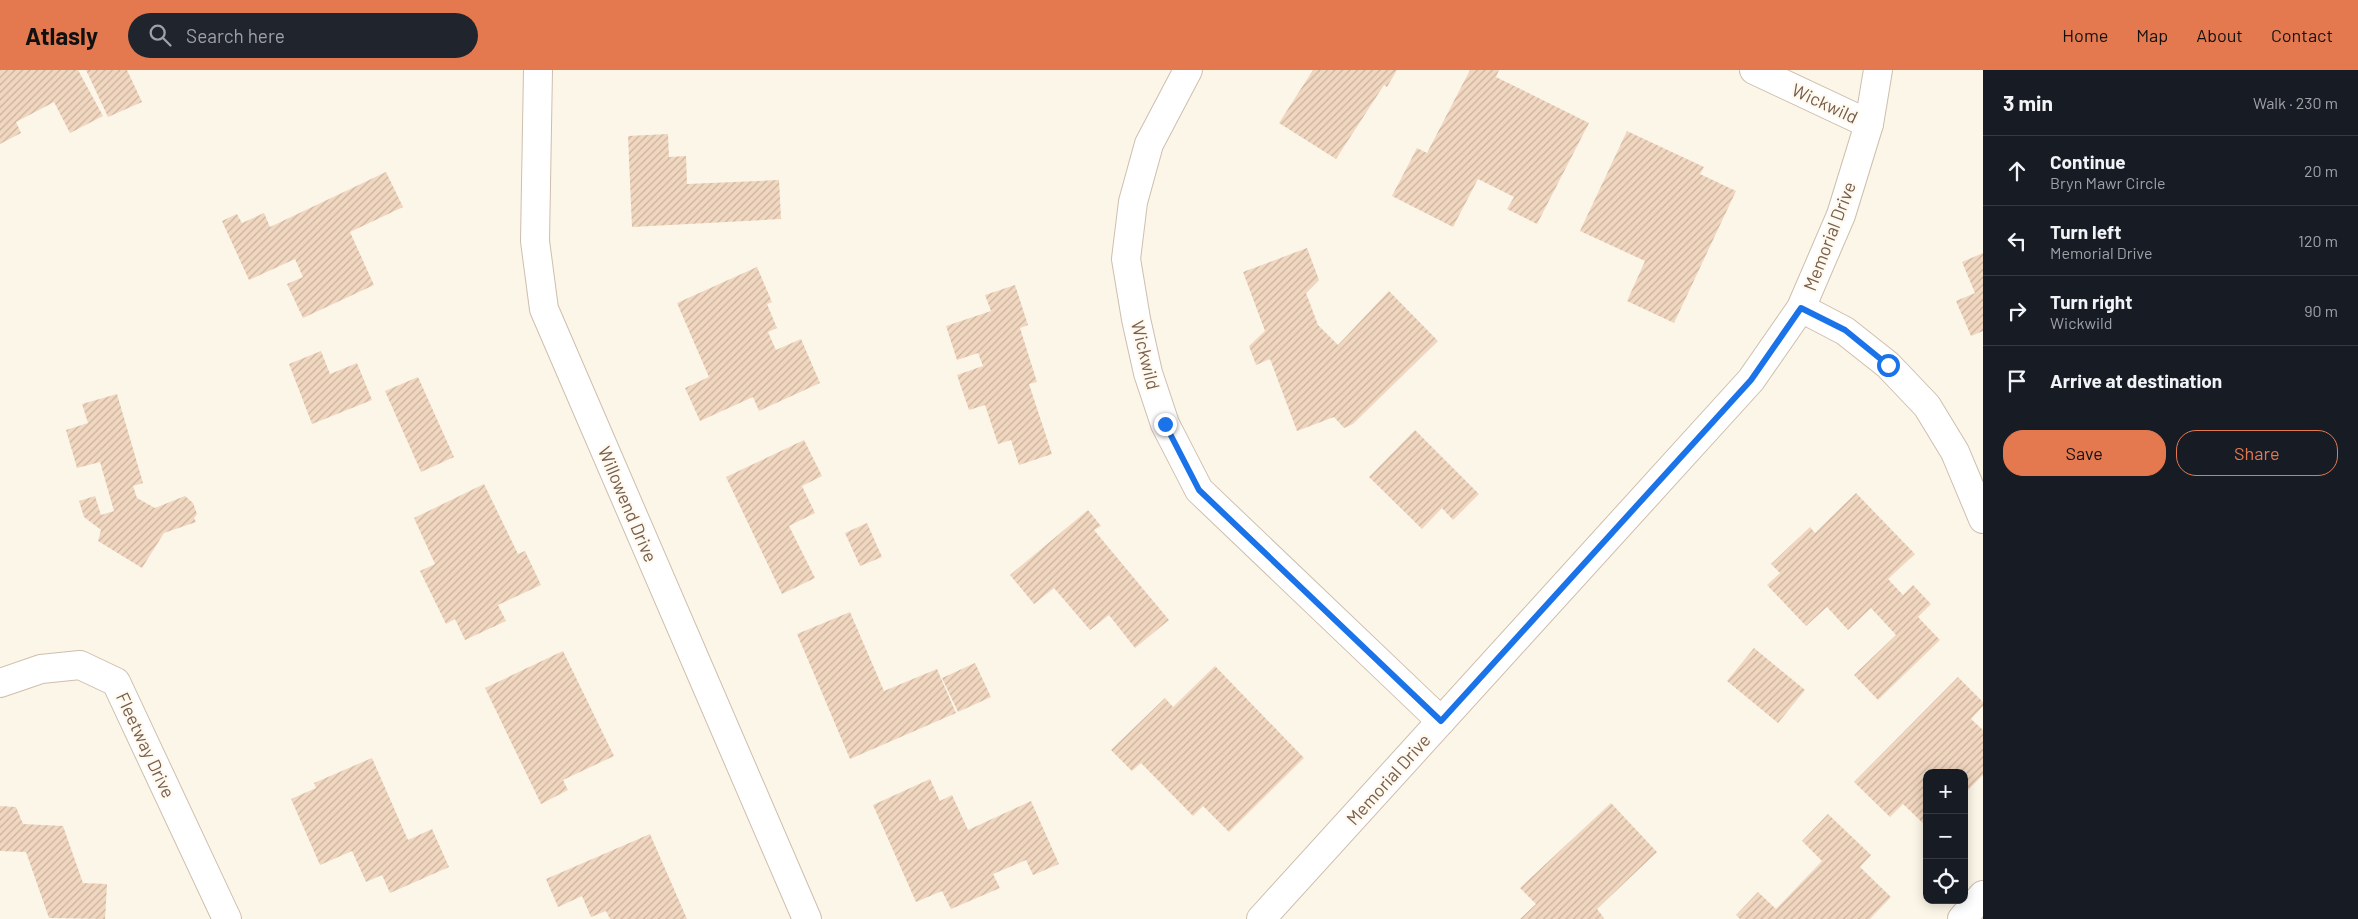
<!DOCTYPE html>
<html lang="en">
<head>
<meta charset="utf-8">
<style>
	:root { --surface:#171b24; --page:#20242c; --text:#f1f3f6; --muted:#9ea1a6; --line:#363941; --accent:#e47950 }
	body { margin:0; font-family:Barlow,sans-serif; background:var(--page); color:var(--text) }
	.controls { position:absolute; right:15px; bottom:15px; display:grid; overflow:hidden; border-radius:10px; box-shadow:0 2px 12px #0003 }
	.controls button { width:45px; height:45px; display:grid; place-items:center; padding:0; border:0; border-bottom:1px solid var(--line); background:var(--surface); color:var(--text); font:25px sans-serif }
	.stop { position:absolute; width:15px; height:15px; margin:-11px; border:4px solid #1a73e8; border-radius:50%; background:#fff }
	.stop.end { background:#1a73e8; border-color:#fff; box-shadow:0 1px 5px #0008 }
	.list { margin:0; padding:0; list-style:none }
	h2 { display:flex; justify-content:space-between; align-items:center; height:65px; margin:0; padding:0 20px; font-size:21px }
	h2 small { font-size:16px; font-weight:400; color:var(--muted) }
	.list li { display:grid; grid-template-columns:32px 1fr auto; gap:15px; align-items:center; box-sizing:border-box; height:70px; padding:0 20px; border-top:1px solid var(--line) }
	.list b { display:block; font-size:19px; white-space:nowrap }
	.list p { margin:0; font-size:16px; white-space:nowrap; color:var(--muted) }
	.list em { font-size:16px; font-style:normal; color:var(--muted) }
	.actions { display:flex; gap:10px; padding:15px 20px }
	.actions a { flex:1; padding:11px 0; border:1px solid var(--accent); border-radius:20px; text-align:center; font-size:18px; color:var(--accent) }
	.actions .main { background:var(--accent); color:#111 }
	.icon { flex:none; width:28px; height:28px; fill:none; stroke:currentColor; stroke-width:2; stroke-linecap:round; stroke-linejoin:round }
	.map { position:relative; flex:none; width:1983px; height:849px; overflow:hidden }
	header { display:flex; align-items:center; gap:30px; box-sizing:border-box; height:70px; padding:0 25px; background:var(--accent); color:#111 }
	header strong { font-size:24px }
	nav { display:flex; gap:28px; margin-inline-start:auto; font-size:18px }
	.search { width:350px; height:45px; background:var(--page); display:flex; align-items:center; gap:12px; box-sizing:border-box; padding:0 18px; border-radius:28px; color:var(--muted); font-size:19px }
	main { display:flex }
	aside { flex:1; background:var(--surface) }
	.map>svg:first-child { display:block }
	.building { fill:url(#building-hatch) }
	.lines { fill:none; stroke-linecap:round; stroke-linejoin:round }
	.minor-casing { stroke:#cebeae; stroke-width:30 }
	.tertiary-casing { stroke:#cebeae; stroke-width:30 }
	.minor { stroke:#fff; stroke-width:28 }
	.tertiary { stroke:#fff; stroke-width:28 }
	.route { stroke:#1a73e8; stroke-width:6 }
	.labels { text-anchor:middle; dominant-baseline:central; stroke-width:4.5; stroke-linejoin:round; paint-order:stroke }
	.street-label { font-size:18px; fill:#765e4c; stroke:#fff9ef }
</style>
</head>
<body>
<header>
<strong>Atlasly</strong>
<div class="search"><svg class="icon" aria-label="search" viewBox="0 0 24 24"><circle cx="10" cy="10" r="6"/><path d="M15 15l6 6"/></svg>Search here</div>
<nav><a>Home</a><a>Map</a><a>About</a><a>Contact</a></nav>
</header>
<main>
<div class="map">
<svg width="1983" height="849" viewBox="0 0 1983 849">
	<defs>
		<pattern id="building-hatch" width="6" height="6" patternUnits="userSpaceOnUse" patternTransform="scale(1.25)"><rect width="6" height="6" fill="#f1d7c0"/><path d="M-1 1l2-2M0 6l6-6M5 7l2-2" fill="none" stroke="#c8b29e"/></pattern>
	</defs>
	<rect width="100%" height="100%" fill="#fcf6e8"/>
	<g class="building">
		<path d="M0,0H78L103,46L70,63L54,32L16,52L21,63L0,74Z"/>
		<path d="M86,0H127L142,32L108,47Z"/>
		<path d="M1313,0H1397L1387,17L1384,15L1336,89L1279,53Z"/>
		<path d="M1470,0H1499L1496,7L1589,53L1537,154L1507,139L1514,127L1478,109L1453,157L1392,126L1417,78L1427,83Z"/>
		<path d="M1627,61L1704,97L1700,104L1736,121L1674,253L1627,231L1645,191L1580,161Z"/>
		<path d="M668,64L669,87L686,86L687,114L779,110L781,149L632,157L628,66Z"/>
		<path d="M386,102L403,137L350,162L374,215L303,248L287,214L303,207L295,189L249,210L222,151L237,144L242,153L264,143L270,157Z"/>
		<path d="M1307,178L1319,210L1306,223L1318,255L1338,275L1389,221L1438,271L1353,354L1344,358L1334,347L1297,361L1270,289L1256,295L1249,276L1265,261L1243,202Z"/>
		<path d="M1983,183V261L1971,266L1956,231L1975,223L1962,192Z"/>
		<path d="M757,197L772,232L767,234L777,258L768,262L776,280L801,269L820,313L759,341L753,327L700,351L685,318L709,307L677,233Z"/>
		<path d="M1015,215L1028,255L1020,258L1037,312L1029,314L1052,384L1019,395L1011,370L998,374L985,335L969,340L957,305L983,296L978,283L957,290L946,256L991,241L985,225Z"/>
		<path d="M321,281L330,304L357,293L372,330L312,354L289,294Z"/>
		<path d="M418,307L454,387L421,402L385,321Z"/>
		<path d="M117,324L143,413L133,416L137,428L155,438L185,426L193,433L197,444L194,448L196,452L164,463L142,498L98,471L101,460L84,447L79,431L95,426L101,445L114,441L100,392L77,398L66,360L88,353L82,334Z"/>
		<path d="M1415,360L1479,424L1453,450L1442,438L1422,459L1369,407Z"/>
		<path d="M804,370L822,406L802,416L815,443L789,456L815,508L782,524L726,407Z"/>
		<path d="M484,414L518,484L525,481L541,515L498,535L506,551L465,570L455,549L446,554L420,501L435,494L414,448Z"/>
		<path d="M1856,423L1915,484L1888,509L1903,525L1913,515L1931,534L1918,547L1940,570L1878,630L1854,605L1896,565L1871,538L1848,560L1827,537L1806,556L1767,515L1780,503L1771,494L1810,457L1815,463Z"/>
		<path d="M1088,440L1101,456L1094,460L1169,550L1135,578L1109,545L1090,560L1054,518L1034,534L1010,505Z"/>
		<path d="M867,453L882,487L860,496L845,463Z"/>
		<path d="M850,542L884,621L937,599L956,643L850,689L797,564Z"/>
		<path d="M1754,578L1805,620L1778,653L1727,611Z"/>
		<path d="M563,581L614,686L563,710L568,720L541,734L485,618Z"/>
		<path d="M975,593L991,627L958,642L942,608Z"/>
		<path d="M1215,596L1304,688L1229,762L1203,736L1193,746L1141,693L1132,701L1111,680L1165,628L1173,637Z"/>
		<path d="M1958,607L1983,632V636L1971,649L1983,660V705L1964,724V703H1927V757L1903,734L1890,747L1854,712Z"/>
		<path d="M372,688L408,770L432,759L449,797L390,823L382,805L366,812L352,781L320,795L291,729L316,718L314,713Z"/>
		<path d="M930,709L940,731L952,725L968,760L1031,731L1059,794L1033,805L1026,790L993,804L1000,818L951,839L942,821L916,832L873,735Z"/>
		<path d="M1611,733L1657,782L1597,839L1604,848L1603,849H1520L1536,834L1520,818Z"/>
		<path d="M0,736L16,737L23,754L63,756L83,813L107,814L105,849L49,848L26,782L0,781Z"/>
		<path d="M1828,744L1871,785L1860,797L1891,827L1870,849H1740L1736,845L1758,822L1776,839L1822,791L1802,771Z"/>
		<path d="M650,764L687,849H610L606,841L591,847L582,826L558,837L546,809Z"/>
	</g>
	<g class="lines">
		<g class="minor-casing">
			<g id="minor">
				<path d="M538,0L535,171L544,239L807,849"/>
				<path d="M1188,0L1149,74L1133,132L1126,189L1136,249L1148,303L1165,354L1199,420L1441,651"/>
				<path d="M1754,0L1869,54"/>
				<path d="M1801,238L1845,261L1888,295L1927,336L1955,382L1983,449"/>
				<path d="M0,613L41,599L80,595L116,612L227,849"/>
				<path d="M1962,849L1983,825"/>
			</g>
		</g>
		<g class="tertiary-casing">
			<path id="tertiary" d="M1261,849L1751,310L1801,238L1841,145L1869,54L1878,0"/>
		</g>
		<use href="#minor" class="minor"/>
		<use href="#tertiary" class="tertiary"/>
	</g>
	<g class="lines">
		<path class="route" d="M1165,354L1199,420L1441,651L1751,310L1801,238L1845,260L1888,295"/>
	</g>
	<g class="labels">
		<g class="street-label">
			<text transform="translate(1825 33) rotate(25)">Wickwild</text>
			<text transform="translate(1829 166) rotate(-69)">Memorial Drive</text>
			<text transform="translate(1146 285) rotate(76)">Wickwild</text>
			<text transform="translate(628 434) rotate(67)">Willowend Drive</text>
			<text transform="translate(146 675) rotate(65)">Fleetway Drive</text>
			<text transform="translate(1388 709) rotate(-48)">Memorial Drive</text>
		</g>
	</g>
</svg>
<div class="controls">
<button>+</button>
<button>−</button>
<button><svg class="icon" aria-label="locate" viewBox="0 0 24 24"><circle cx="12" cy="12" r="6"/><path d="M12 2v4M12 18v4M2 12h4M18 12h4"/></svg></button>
</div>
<div class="stop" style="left:1888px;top:295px"></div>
<div class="stop end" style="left:1165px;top:354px"></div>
</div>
<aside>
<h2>3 min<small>Walk · 230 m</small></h2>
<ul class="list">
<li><svg class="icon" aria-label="ahead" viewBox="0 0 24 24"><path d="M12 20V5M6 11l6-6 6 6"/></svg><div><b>Continue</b><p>Bryn Mawr Circle</p></div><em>20 m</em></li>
<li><svg class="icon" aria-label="left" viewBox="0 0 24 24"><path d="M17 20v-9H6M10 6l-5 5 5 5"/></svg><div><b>Turn left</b><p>Memorial Drive</p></div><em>120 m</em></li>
<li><svg class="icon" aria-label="right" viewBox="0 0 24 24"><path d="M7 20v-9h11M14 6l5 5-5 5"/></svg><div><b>Turn right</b><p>Wickwild</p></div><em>90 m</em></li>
<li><svg class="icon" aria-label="arrive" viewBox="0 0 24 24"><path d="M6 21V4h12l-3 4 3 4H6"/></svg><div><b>Arrive at destination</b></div></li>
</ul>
<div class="actions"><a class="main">Save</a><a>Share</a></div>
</aside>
</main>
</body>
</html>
